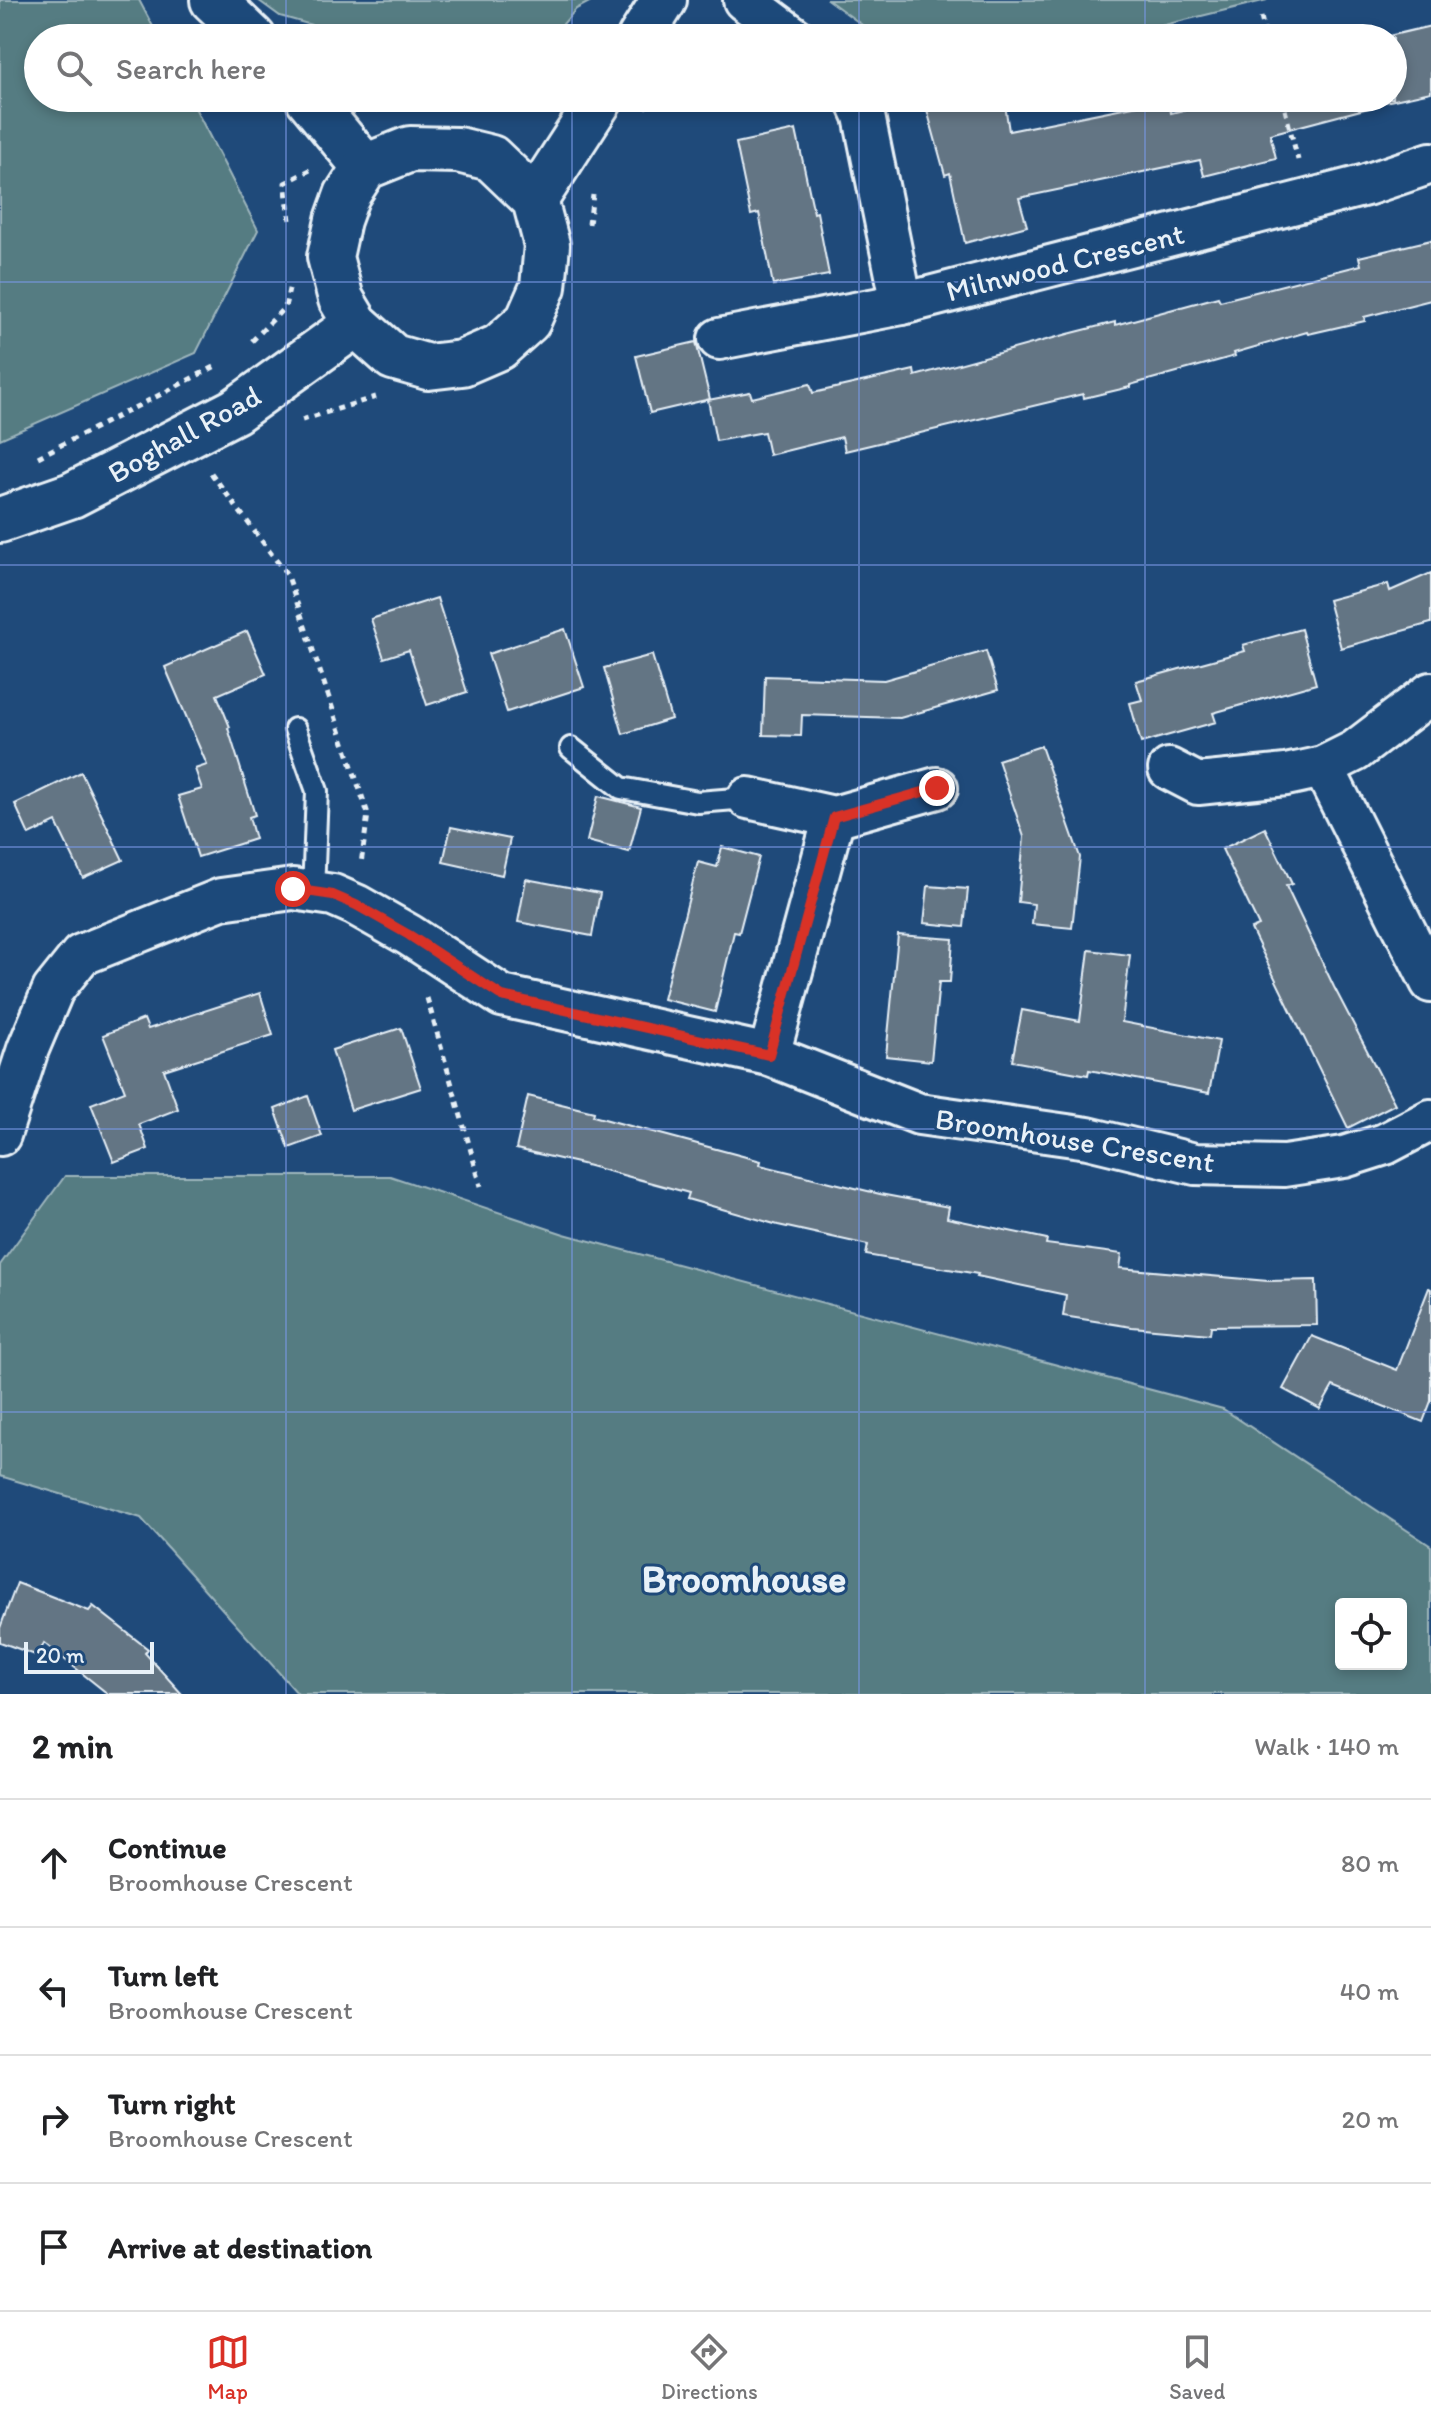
<!DOCTYPE html>
<html lang="en">
<head>
<meta charset="utf-8">
<style>
	:root { --surface:#fff; --page:#f2f2f2; --text:#202124; --muted:#757577; --line:#e0e0e0; --accent:#d93025 }
	body { margin:0; font-family:Itim,sans-serif; background:var(--page); color:var(--text) }
	.controls { position:absolute; right:24px; bottom:24px; display:grid; overflow:hidden; border-radius:8px; box-shadow:0 4px 12px #0003 }
	.controls button { width:72px; height:72px; display:grid; place-items:center; padding:0; border:0; border-bottom:2px solid var(--line); background:var(--surface); color:var(--text); font:40px sans-serif }
	.scale { position:absolute; left:24px; bottom:20px; width:130px; box-sizing:border-box; padding-left:8px; border:4px solid #e8f1f8; border-top:0; font-size:22px; line-height:28px; white-space:nowrap; color:#e8f1f8; -webkit-text-stroke:6px #1f4a7a; paint-order:stroke }
	.stop { position:absolute; width:24px; height:24px; margin:-18px; border:6px solid #d93025; border-radius:50%; background:#fff }
	.stop.end { background:#d93025; border-color:#fff; box-shadow:0 2px 8px #0008 }
	.list { margin:0; padding:0; list-style:none }
	h2 { display:flex; justify-content:space-between; align-items:center; height:104px; margin:0; padding:0 32px; font-size:34px }
	h2 small { font-size:26px; font-weight:400; color:var(--muted) }
	.list li { display:grid; grid-template-columns:52px 1fr auto; gap:24px; align-items:center; box-sizing:border-box; height:128px; padding:0 32px; border-top:2px solid var(--line) }
	.list b { display:block; font-size:30px; white-space:nowrap }
	.list p { margin:0; font-size:26px; white-space:nowrap; color:var(--muted) }
	.list em { font-size:26px; font-style:normal; color:var(--muted) }
	.icon { flex:none; width:44px; height:44px; fill:none; stroke:currentColor; stroke-width:2; stroke-linecap:round; stroke-linejoin:round }
	.map { position:relative; flex:none; width:1431px; height:1694px; overflow:hidden }
	.search { position:absolute; background:var(--surface); box-shadow:0 4px 12px #0003; left:24px; right:24px; top:24px; height:88px; display:flex; align-items:center; gap:20px; box-sizing:border-box; padding:0 28px; border-radius:44px; color:var(--muted); font-size:30px }
	.sheet { height:616px; background:var(--surface) }
	nav { display:flex; justify-content:space-around; align-items:center; box-sizing:border-box; height:112px; border-top:2px solid var(--line); background:var(--surface); font-size:22px; color:var(--muted) }
	nav a { display:grid; justify-items:center; gap:4px }
	nav .on { color:var(--accent) }
	.map>svg:first-child { display:block }
	.green { fill:#547b82; stroke:#9eb6bd; stroke-width:2; fill-rule:evenodd }
	.building { fill:#647484; stroke:#e8f1f8; stroke-width:2 }
	.lines { fill:none; stroke-linecap:round; stroke-linejoin:round }
	.service-casing { stroke:#e8f1f8; stroke-width:26 }
	.minor-casing { stroke:#e8f1f8; stroke-width:46 }
	.tertiary-casing { stroke:#e8f1f8; stroke-width:50 }
	.path { stroke:#e8f1f8; stroke-width:5; stroke-dasharray:6 6; stroke-linecap:butt }
	.service { stroke:#1f4a7a; stroke-width:20 }
	.minor { stroke:#1f4a7a; stroke-width:40 }
	.tertiary { stroke:#1f4a7a; stroke-width:44 }
	.route { stroke:#d93025; stroke-width:10 }
	.grid { fill:none; stroke:#7897e6; stroke-width:2; stroke-opacity:0.55 }
	.labels { text-anchor:middle; dominant-baseline:central; stroke-width:6; stroke-linejoin:round; paint-order:stroke }
	.street-label { font-size:30px; fill:#e8f1f8; stroke:#1f4a7a }
	.district-label { font-size:38px; font-weight:bold; fill:#e8f1f8; stroke:#1f4a7a }
</style>
</head>
<body>
<div class="map">
<svg width="1431" height="1694" viewBox="0 0 1431 1694">
	<rect width="100%" height="100%" fill="#1f4a7a"/>
	<filter id="ink" filterUnits="userSpaceOnUse"><feTurbulence type="fractalNoise" baseFrequency=".0125" numOctaves="2"/><feDisplacementMap in="SourceGraphic" scale="16" xChannelSelector="R" yChannelSelector="G"/><feConvolveMatrix kernelMatrix="1 2 1 2 8 2 1 2 1" color-interpolation-filters="sRGB"/></filter>
	<g filter="url(#ink)">
		<g class="green">
			<path d="M0,0H139L159,38H38V98H190L258,230L196,353L0,439Z"/>
			<path d="M258,0H593L576,9L551,38H348L331,26H315L280,16Z"/>
			<path d="M828,0H1267L1111,38H877L876,35Z"/>
			<path d="M65,1176H390L564,1234L1223,1409L1431,1546V1694H298L141,1518L0,1476V1265ZM1401,1604V1664H1341V1604Z"/>
		</g>
		<g class="building">
			<path d="M1431,26V92L1371,105L1372,107L1270,134L1276,158L1204,176L1200,160L1019,198L1027,226L965,243L950,173L945,175L926,106L970,98H1004L1009,131L1168,99L1171,113L1232,98H1393V38H1380Z"/>
			<path d="M796,130L814,213L817,212L829,275L773,285L759,213L751,215L736,143Z"/>
			<path d="M1431,240V300L1364,317L1365,321L1308,334L1307,332L1234,353L1235,356L1130,385V387L1084,398L1083,394L845,451L842,437L769,455L764,432L716,441L708,400L750,392L752,398L810,384L813,393L914,370L915,376L1068,334L1115,322V325L1218,297L1220,301L1361,265L1359,257Z"/>
			<path d="M696,342L710,399L650,413L636,356Z"/>
			<path d="M1431,573V623L1341,648L1328,600L1388,584L1390,591Z"/>
			<path d="M437,598L467,692L427,705L409,650L384,658L371,619Z"/>
			<path d="M565,629L584,687L507,712L488,654Z"/>
			<path d="M1301,629L1316,684L1213,713L1216,722L1141,743L1130,703L1142,700L1136,681L1245,651L1243,645Z"/>
			<path d="M247,631L266,674L217,695L230,727L228,728L255,815L249,817L255,839L198,857L178,796L202,789L195,769L207,765L165,667Z"/>
			<path d="M986,651L998,690L900,718L802,715L801,736L763,735L765,676L884,680Z"/>
			<path d="M652,655L671,719L623,734L604,668Z"/>
			<path d="M1041,746L1080,857L1072,928L1032,924L1034,904L1018,902L1024,837L998,760Z"/>
			<path d="M81,772L123,860L83,878L56,822L29,835L15,804Z"/>
			<path d="M598,796L641,807L629,852L587,841Z"/>
			<path d="M451,827L510,839L502,875L443,862Z"/>
			<path d="M1265,828L1292,884L1286,886L1334,987L1395,1104L1348,1128L1251,929L1259,926L1222,849Z"/>
			<path d="M722,847L759,857L739,933L734,932L715,1012L663,999L698,862L717,867Z"/>
			<path d="M526,879L600,893L592,936L518,922Z"/>
			<path d="M928,886L968,889L964,927L924,923Z"/>
			<path d="M898,935L953,939L950,982H939L931,1061L886,1056Z"/>
			<path d="M1089,950L1130,955L1122,1022L1219,1041L1209,1093L1089,1070L1088,1075L1012,1061L1022,1010L1080,1021Z"/>
			<path d="M260,993L273,1035L164,1070L178,1109L139,1124L148,1149L114,1162L91,1104L125,1091L103,1035L144,1019L148,1029Z"/>
			<path d="M401,1028L421,1088L351,1110L332,1050Z"/>
			<path d="M308,1096L322,1136L289,1148L275,1109Z"/>
			<path d="M528,1096L594,1112L593,1116L761,1161L760,1165L880,1194L949,1207L947,1218L1047,1239L1046,1244L1122,1254L1120,1268L1268,1281L1316,1280L1317,1325L1211,1326L1210,1334L1132,1327L1063,1316L1066,1295L977,1276L978,1274L866,1255L868,1245L778,1225L687,1199L689,1193L582,1164L516,1149Z"/>
			<path d="M1429,1288L1431,1289V1401L1423,1422L1333,1386L1320,1409L1283,1389L1312,1336L1397,1370Z"/>
			<path d="M17,1583L89,1611L93,1606L148,1649L145,1653L182,1694H108L44,1643L38,1656L0,1642V1628Z"/>
		</g>
		<g class="lines">
			<g class="service-casing">
				<g id="service">
					<path d="M295,729L317,791L313,892"/>
					<path d="M571,748L621,788L698,802L748,798"/>
				</g>
			</g>
			<g class="minor-casing">
				<g id="minor">
					<path d="M744,0L795,38"/>
					<path d="M856,98L864,116L902,304L1366,185L1431,163"/>
					<path d="M719,339L902,304"/>
					<path d="M1323,767L1431,982"/>
					<path d="M1169,769L1198,784L1286,775L1323,767L1355,751L1431,693"/>
					<path d="M748,798L834,817L937,788"/>
					<path d="M769,1055L834,817"/>
					<path d="M0,1135L28,1049L53,990L81,955L221,899L293,889L333,895L356,905L409,935L502,996L769,1055L919,1114L1088,1138L1195,1164L1284,1166L1344,1157L1385,1144L1431,1120"/>
				</g>
			</g>
			<g class="tertiary-casing">
				<g id="tertiary">
					<path d="M213,0L253,38"/>
					<path d="M640,38L664,0"/>
					<path d="M308,98L365,167"/>
					<path d="M410,149L458,150L491,158L535,200L547,245L543,287L528,321L499,347L462,363L428,367L393,357L356,324L341,299L330,257L338,220L347,195L365,167Z"/>
					<path d="M535,200L601,98"/>
					<path d="M0,520L72,495L235,411L356,324"/>
				</g>
			</g>
			<g class="path">
				<path d="M1261,17L1266,38"/>
				<path d="M1282,98L1298,160"/>
				<path d="M644,108L651,98"/>
				<path d="M375,111L384,98"/>
				<path d="M290,220L285,183L310,170"/>
				<path d="M589,224L593,195"/>
				<path d="M252,341L285,307L290,285"/>
				<path d="M302,420L376,397"/>
				<path d="M38,457L218,365"/>
				<path d="M211,473L288,576L368,814L361,864"/>
				<path d="M427,998L481,1186"/>
			</g>
			<use href="#service" class="service"/>
			<use href="#minor" class="minor"/>
			<use href="#tertiary" class="tertiary"/>
		</g>
	</g>
	<g class="lines" filter="url(#ink)">
		<path class="route" d="M293,889L333,895L356,905L409,935L502,996L769,1055L834,817L937,788"/>
	</g>
	<path class="grid" d="M286,0V38M572,0V38M859,0V38M1145,0V38M286,98V1694M572,98V1694M859,98V1694M1145,98V1694M0,282H1431M0,565H1431M0,847H1431M0,1129H1431M0,1412H1431"/>
	<g class="labels">
		<g class="street-label">
			<text transform="translate(1065 262) rotate(-14)">Milnwood Crescent</text>
			<text transform="translate(184 434) rotate(-29)">Boghall Road</text>
			<text transform="translate(1075 1140) rotate(9)">Broomhouse Crescent</text>
		</g>
		<g class="district-label">
			<text x="744" y="1579">Broomhouse</text>
		</g>
	</g>
</svg>
<div class="controls">
<button><svg class="icon" aria-label="locate" viewBox="0 0 24 24"><circle cx="12" cy="12" r="6"/><path d="M12 2v4M12 18v4M2 12h4M18 12h4"/></svg></button>
</div>
<div class="scale">20 m</div>
<div class="stop" style="left:293px;top:889px"></div>
<div class="stop end" style="left:937px;top:788px"></div>
<div class="search"><svg class="icon" aria-label="search" viewBox="0 0 24 24"><circle cx="10" cy="10" r="6"/><path d="M15 15l6 6"/></svg>Search here</div>
</div>
<section class="sheet">
<h2>2 min<small>Walk · 140 m</small></h2>
<ul class="list">
<li><svg class="icon" aria-label="ahead" viewBox="0 0 24 24"><path d="M12 20V5M6 11l6-6 6 6"/></svg><div><b>Continue</b><p>Broomhouse Crescent</p></div><em>80 m</em></li>
<li><svg class="icon" aria-label="left" viewBox="0 0 24 24"><path d="M17 20v-9H6M10 6l-5 5 5 5"/></svg><div><b>Turn left</b><p>Broomhouse Crescent</p></div><em>40 m</em></li>
<li><svg class="icon" aria-label="right" viewBox="0 0 24 24"><path d="M7 20v-9h11M14 6l5 5-5 5"/></svg><div><b>Turn right</b><p>Broomhouse Crescent</p></div><em>20 m</em></li>
<li><svg class="icon" aria-label="arrive" viewBox="0 0 24 24"><path d="M6 21V4h12l-3 4 3 4H6"/></svg><div><b>Arrive at destination</b></div></li>
</ul>
</section>
<nav>
<a class="on"><svg class="icon" aria-label="map" viewBox="0 0 24 24"><path d="M3 6l6-2 6 2 6-2v14l-6 2-6-2-6 2zM9 4v14M15 6v14"/></svg>Map</a>
<a><svg class="icon" aria-label="directions" viewBox="0 0 24 24"><path d="M12 3l9 9-9 9-9-9zM9 14v-3h6M13 9l2 2-2 2"/></svg>Directions</a>
<a><svg class="icon" aria-label="saved" viewBox="0 0 24 24"><path d="M7 4h10v16l-5-4-5 4z"/></svg>Saved</a>
</nav>
</body>
</html>
